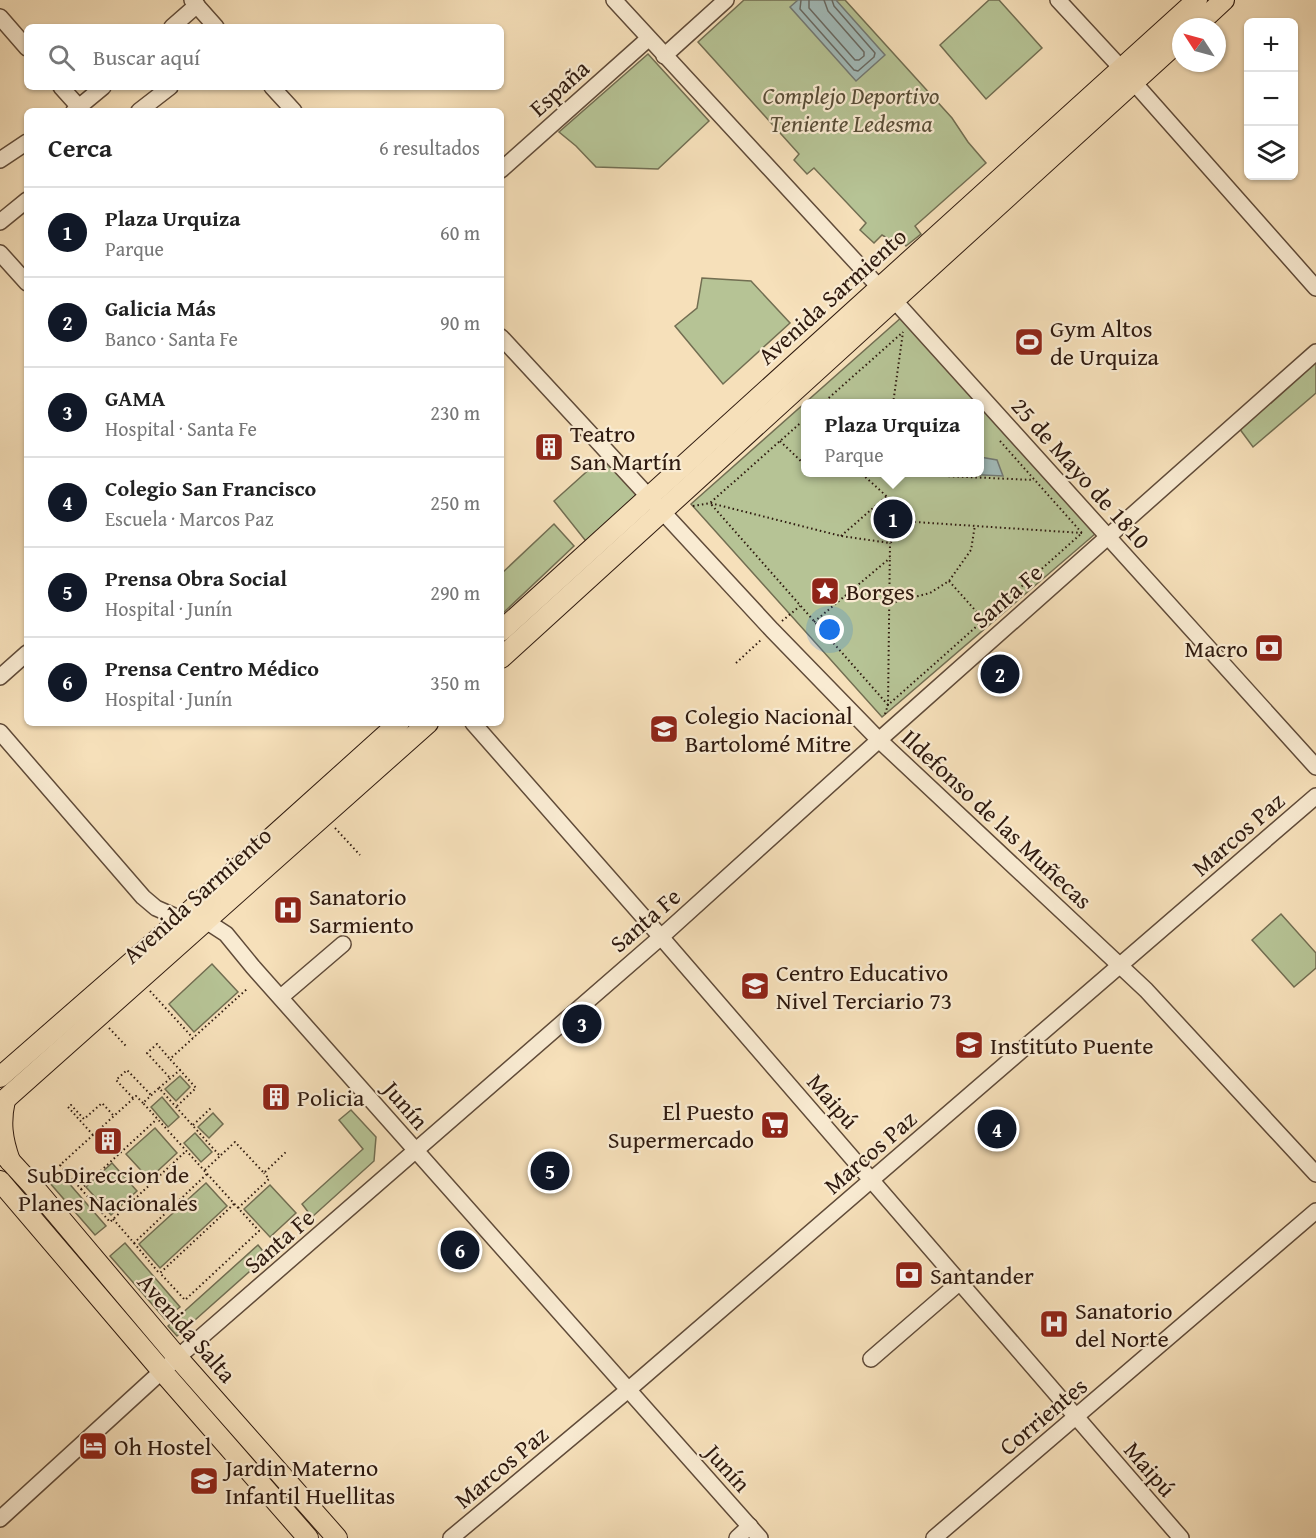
<!DOCTYPE html>
<html lang="es">
<head>
<meta charset="utf-8">
<style>
	:root { --surface:#fff; --page:#f2f2f2; --text:#222; --muted:#767676; --line:#e0e0e0; --accent:#111827 }
	body { margin:0; font-family:"Gentium Book Plus",serif; background:var(--page); color:var(--text) }
	.controls { position:absolute; right:18px; top:18px; display:grid; overflow:hidden; border-radius:9px; box-shadow:0 2px 4px #0004 }
	.controls button { width:54px; height:54px; display:grid; place-items:center; padding:0; border:0; border-bottom:2px solid var(--line); background:var(--surface); color:var(--text); font:30px sans-serif }
	.compass { position:absolute; left:1172px; top:18px; width:54px; height:54px; border-radius:50%; background:var(--surface); box-shadow:0 2px 4px #0004; rotate:306deg }
	.you { position:absolute; left:830px; top:630px; width:21px; height:21px; margin:-15px; border:4px solid #fff; border-radius:50%; background:#1a73e8; box-shadow:0 0 0 9px #1a73e833 }
	.badge { display:grid; place-items:center; width:39px; height:39px; border-radius:50%; background:var(--accent); color:#fff; font-size:20px; font-weight:700 }
	.pin { position:absolute; translate:-50% -50%; border:3px solid #fff; box-shadow:0 2px 6px #0006 }
	.popup { position:absolute; left:801px; top:399px; width:183px; height:78px; box-sizing:border-box; display:grid; place-content:center; border-radius:9px; background:var(--surface); filter:drop-shadow(0 2px 4px #0005); font-size:20px; white-space:nowrap; color:var(--muted) }
	.popup b { font-size:22px; color:var(--text) }
	.popup::after { content:''; position:absolute; left:50%; top:100%; margin-left:-12px; border:12px solid transparent; border-top-color:var(--surface) }
	.list { margin:0; padding:0; list-style:none }
	h2 { display:flex; justify-content:space-between; align-items:center; height:78px; margin:0; padding:0 24px; font-size:26px }
	h2 small { font-size:20px; font-weight:400; color:var(--muted) }
	.list li { display:grid; grid-template-columns:39px 1fr auto; gap:18px; align-items:center; box-sizing:border-box; height:90px; padding:0 24px; border-top:2px solid var(--line) }
	.list b { display:block; font-size:22px; white-space:nowrap }
	.list p { margin:0; font-size:20px; white-space:nowrap; color:var(--muted) }
	.list em { font-size:20px; font-style:normal; color:var(--muted) }
	.icon { flex:none; width:33px; height:33px; fill:none; stroke:currentColor; stroke-width:2; stroke-linecap:round; stroke-linejoin:round }
	.map { position:relative; flex:none; width:1316px; height:1538px; overflow:hidden }
	.search { position:absolute; background:var(--surface); box-shadow:0 2px 4px #0004; left:24px; top:24px; width:480px; height:66px; display:flex; align-items:center; gap:15px; box-sizing:border-box; padding:0 21px; border-radius:9px; color:var(--muted); font-size:22px }
	.panel { position:absolute; background:var(--surface); box-shadow:0 2px 4px #0004; left:24px; top:108px; width:480px; height:618px; border-radius:9px }
	.map>svg:first-child { display:block }
	.green { fill:#b6c395; stroke:#726e52; stroke-width:1.5 }
	.water { fill:#a1bbba; stroke:#737a75; stroke-width:1.5 }
	.lines { fill:none; stroke-linecap:round; stroke-linejoin:round }
	.shore { stroke:#686a64; stroke-width:1.5 }
	.minor-casing { stroke:#604b39; stroke-width:18 }
	.major-casing { stroke:#2e190e; stroke-width:22 }
	.path { stroke:#2e190e; stroke-width:2; stroke-dasharray:1.5 3; stroke-linecap:butt }
	.minor { stroke:#f9ebd2; stroke-width:15 }
	.major { stroke:#f6e0ba; stroke-width:20 }
	.labels { text-anchor:middle; dominant-baseline:central; stroke-width:4.5; stroke-linejoin:round; paint-order:stroke }
	.street-label { font-size:24px; fill:#2e190e; stroke:#f9ebd2 }
	.park-label { font-size:24px; font-style:italic; fill:#574c36; stroke:#f9ebd2 }
	.poi-label { font-size:24px; fill:#2e190e; stroke:#f9ebd2; text-anchor:start }
</style>
</head>
<body>
<div class="map">
<svg width="1316" height="1538" viewBox="0 0 1316 1538">
	<rect width="100%" height="100%" fill="#f6e0ba"/>
	<filter id="stains"><feTurbulence type="fractalNoise" baseFrequency=".00333" numOctaves="4"/><feColorMatrix values="0 0 0 0 .2 0 0 0 0 .09 0 0 0 0 .02 0 0 0 .5 -.17"/></filter>
	<radialGradient id="worn" r=".72"><stop offset=".6" stop-color="#630" stop-opacity="0"/><stop offset="1" stop-color="#630" stop-opacity=".3"/></radialGradient>
	<g class="green">
		<path d="M744,0H845L952,118L968,142L986,163L915,226L921,234L906,246L900,237L894,242L882,235L874,243L860,230L866,223L814,168L807,174L794,160L799,154L698,42Z"/>
		<path d="M989,0H999L1042,48L986,99L940,45Z"/>
		<path d="M648,54L709,121L658,169L596,167L576,146L559,132Z"/>
		<path d="M702,278L751,281L790,323L723,384L675,326L697,308Z"/>
		<path d="M903,316L980,404H806V472H980V404L1095,534L882,717L691,504Z"/>
		<path d="M1316,358V393L1253,447L1239,428Z"/>
		<path d="M603,457L649,496L589,545L554,501Z"/>
		<path d="M554,524L574,546L501,615V574Z"/>
		<path d="M1281,914L1316,953V968L1294,987L1252,940Z"/>
		<path d="M212,964L238,992L194,1032L169,1004Z"/>
		<path d="M180,1076L190,1087L176,1101L165,1089Z"/>
		<path d="M162,1097L179,1117L168,1127L151,1107Z"/>
		<path d="M351,1110L376,1137L374,1161L312,1217L302,1204L363,1149L339,1120Z"/>
		<path d="M213,1113L223,1124L209,1138L198,1127Z"/>
		<path d="M155,1128L177,1153L149,1179L126,1154Z"/>
		<path d="M195,1133L212,1152L201,1162L184,1143Z"/>
		<path d="M112,1163L137,1191L111,1215L86,1187Z"/>
		<path d="M60,1173L106,1226L95,1235L49,1182Z"/>
		<path d="M206,1183L227,1206L160,1268L139,1244Z"/>
		<path d="M270,1185L296,1213L270,1237L244,1209Z"/>
		<path d="M125,1243L180,1307L165,1319L110,1256Z"/>
		<path d="M258,1245L267,1256L177,1336L168,1326Z"/>
	</g>
	<g class="water">
		<path d="M798,0H836L885,55L856,81L790,7Z"/>
		<path d="M980,457L997,460L1003,476L943,473L980,472Z"/>
	</g>
	<g class="lines">
		<g class="shore">
			<path d="M801,0L800,9L854,70L858,71L874,57L875,53L834,6L832,0"/>
			<path d="M809,0V8L855,60H859L864,56V52L828,11L824,0"/>
		</g>
		<g class="minor-casing">
			<g id="minor">
				<path d="M192,0L216,27"/>
				<path d="M614,0L879,287L894,300L1316,767"/>
				<path d="M1058,0L1122,69L1316,288"/>
				<path d="M0,17L27,48"/>
				<path d="M172,27L197,5"/>
				<path d="M664,56L726,0"/>
				<path d="M61,87L79,107"/>
				<path d="M272,87L294,111"/>
				<path d="M74,111L103,87"/>
				<path d="M139,111L170,87"/>
				<path d="M0,160L27,142"/>
				<path d="M501,170L648,39"/>
				<path d="M0,222L27,200"/>
				<path d="M0,253L27,283"/>
				<path d="M501,337L772,630L879,740L1146,990L1316,1174"/>
				<path d="M0,677L27,653"/>
				<path d="M473,723L661,937L1181,1538"/>
				<path d="M0,732L143,897L156,908L181,919L206,921L226,934L253,967L760,1538"/>
				<path d="M281,997L343,944"/>
				<path d="M871,1359L960,1282"/>
				<path d="M0,1519L162,1371L661,937L879,740L1316,352"/>
				<path d="M451,1538L628,1390L1316,796"/>
				<path d="M737,1538L750,1526"/>
				<path d="M934,1538L1316,1211"/>
			</g>
		</g>
		<g class="major-casing">
			<g id="major">
				<path d="M1195,27L1224,0"/>
				<path d="M501,631L1197,0"/>
				<path d="M501,658L1181,39"/>
				<path d="M0,1077L181,919L399,723"/>
				<path d="M5,1100C0,1122 2,1139 10,1161"/>
				<path d="M0,1104L428,723"/>
				<path d="M0,1150L33,1186L178,1358L337,1538"/>
				<path d="M0,1181L162,1371L308,1538"/>
			</g>
		</g>
		<g class="path">
			<path d="M822,404L903,332"/>
			<path d="M893,404L903,332"/>
			<path d="M806,418L710,503L888,705L1082,533L1000,441"/>
			<path d="M780,441L806,466"/>
			<path d="M854,472L1034,480"/>
			<path d="M862,474L915,522"/>
			<path d="M693,506L710,503L841,536L890,543L915,522L1082,533"/>
			<path d="M841,536L888,495"/>
			<path d="M949,581L983,619"/>
			<path d="M891,603L930,593L949,581L971,550L975,525"/>
			<path d="M782,621L800,606"/>
			<path d="M814,622L890,558"/>
			<path d="M736,663L762,639"/>
			<path d="M885,714L888,705L890,543"/>
			<path d="M335,828L360,855"/>
			<path d="M150,991L193,1038"/>
			<path d="M109,1028L126,1046"/>
			<path d="M169,1058L157,1044L147,1053L170,1078"/>
			<path d="M159,1088L180,1070L170,1059L248,988"/>
			<path d="M133,1098L116,1080L127,1070L151,1095"/>
			<path d="M143,1103L136,1096L60,1165L81,1189L157,1119"/>
			<path d="M177,1106L196,1088L180,1070"/>
			<path d="M193,1125L212,1107"/>
			<path d="M93,1135L68,1107L71,1105L84,1119L102,1103L113,1115"/>
			<path d="M205,1170L220,1156"/>
			<path d="M81,1189L110,1222L186,1151"/>
			<path d="M234,1204L160,1273L185,1300L259,1231L143,1103L159,1088L220,1156L235,1142L264,1173L287,1151"/>
			<path d="M238,1208L269,1179L264,1173"/>
			<path d="M113,1219L134,1243L207,1174"/>
			<path d="M134,1243L159,1273"/>
		</g>
		<use href="#minor" class="minor"/>
		<use href="#major" class="major"/>
	</g>
	<defs>
		<g id="stadium-square" transform="scale(1.5)"><rect x="-9" y="-9" width="18" height="18" rx="4" fill="#8f2418" stroke="#f9ebd2"/><path d="M0-5a6.5 5 0 1 0 0 10a6.5 5 0 1 0 0-10ZM-3.5-1.8h7v3.6h-7Z" fill="#fff"/></g>
		<g id="building-square" transform="scale(1.5)"><rect x="-9" y="-9" width="18" height="18" rx="4" fill="#8f2418" stroke="#f9ebd2"/><path d="M-4-6H4V6H1V3H-1V6H-4ZM-2.5-4.3h1.7v1.8h-1.7ZM.8-4.3h1.7v1.8H.8ZM-2.5-1h1.7V.8h-1.7ZM.8-1h1.7V.8H.8Z" fill="#fff"/></g>
		<g id="sight-square" transform="scale(1.5)"><rect x="-9" y="-9" width="18" height="18" rx="4" fill="#8f2418" stroke="#f9ebd2"/><path d="M0-6L1.8-2.2L6-1.7L2.9 1.2L3.7 5.4L0 3.3L-3.7 5.4L-2.9 1.2L-6-1.7L-1.8-2.2Z" fill="#fff"/></g>
		<g id="bank-square" transform="scale(1.5)"><rect x="-9" y="-9" width="18" height="18" rx="4" fill="#8f2418" stroke="#f9ebd2"/><path d="M-6-4H6V4H-6ZM0-2.3a2.3 2.3 0 1 0 0 4.6a2.3 2.3 0 1 0 0-4.6Z" fill="#fff"/></g>
		<g id="school-square" transform="scale(1.5)"><rect x="-9" y="-9" width="18" height="18" rx="4" fill="#8f2418" stroke="#f9ebd2"/><path d="M0-5L7-2L0 1L-7-2ZM-4 1L0 2.5L4 1V4Q0 6-4 4Z" fill="#fff"/></g>
		<g id="hospital-square" transform="scale(1.5)"><rect x="-9" y="-9" width="18" height="18" rx="4" fill="#8f2418" stroke="#f9ebd2"/><path d="M-5-5h3v3.5h4V-5h3V5h-3V1.5h-4V5h-3Z" fill="#fff"/></g>
		<g id="university-square" transform="scale(1.5)"><rect x="-9" y="-9" width="18" height="18" rx="4" fill="#8f2418" stroke="#f9ebd2"/><path d="M0-5L7-2L0 1L-7-2ZM-4 1L0 2.5L4 1V4Q0 6-4 4Z" fill="#fff"/></g>
		<g id="supermarket-square" transform="scale(1.5)"><rect x="-9" y="-9" width="18" height="18" rx="4" fill="#8f2418" stroke="#f9ebd2"/><path d="M-6-5.5h2.5l.6 2H6L4.5 2H-2.5L-4.4-4H-6ZM-1.5 3.2a1.3 1.3 0 1 0 .1 0ZM3 3.2a1.3 1.3 0 1 0 .1 0Z" fill="#fff"/></g>
		<g id="hotel-square" transform="scale(1.5)"><rect x="-9" y="-9" width="18" height="18" rx="4" fill="#8f2418" stroke="#f9ebd2"/><path d="M-6-4.5h1.5V1H6V5H4.5V3h-9V5H-6ZM-4 0a1.8 1.8 0 1 1 3.6 0ZM.5 0V-2.5h3Q6-2.5 6 0Z" fill="#fff"/></g>
	</defs>
	<g fill-rule="evenodd">
		<use href="#stadium-square" x="1029" y="342"/>
		<use href="#building-square" x="549" y="447"/>
		<use href="#sight-square" x="825" y="591"/>
		<use href="#bank-square" x="1269" y="648"/>
		<use href="#school-square" x="664" y="729"/>
		<use href="#hospital-square" x="288" y="910"/>
		<use href="#university-square" x="755" y="986"/>
		<use href="#school-square" x="969" y="1045"/>
		<use href="#building-square" x="276" y="1097"/>
		<use href="#supermarket-square" x="775" y="1125"/>
		<use href="#building-square" x="108" y="1141"/>
		<use href="#bank-square" x="909" y="1275"/>
		<use href="#hospital-square" x="1054" y="1324"/>
		<use href="#hotel-square" x="93" y="1446"/>
		<use href="#school-square" x="204" y="1481"/>
	</g>
	<g class="labels">
		<g class="street-label">
			<text transform="translate(559 88) rotate(-42)">España</text>
			<text transform="translate(832 296) rotate(-42)">Avenida Sarmiento</text>
			<text transform="translate(1081 473) rotate(48)">25 de Mayo de 1810</text>
			<text transform="translate(1007 596) rotate(-41)">Santa Fe</text>
			<text transform="translate(997 819) rotate(43)">Ildefonso de las Muñecas</text>
			<text transform="translate(1238 834) rotate(-41)">Marcos Paz</text>
			<text transform="translate(197 895) rotate(-42)">Avenida Sarmiento</text>
			<text transform="translate(645 920) rotate(-41)">Santa Fe</text>
			<text transform="translate(833 1101) rotate(49)">Maipú</text>
			<text transform="translate(406 1105) rotate(49)">Junín</text>
			<text transform="translate(870 1152) rotate(-41)">Marcos Paz</text>
			<text transform="translate(279 1241) rotate(-41)">Santa Fe</text>
			<text transform="translate(187 1328) rotate(49)">Avenida Salta</text>
			<text transform="translate(1043 1416) rotate(-40)">Corrientes</text>
			<text transform="translate(501 1467) rotate(-40)">Marcos Paz</text>
			<text transform="translate(728 1468) rotate(48)">Junín</text>
			<text transform="translate(1150 1469) rotate(49)">Maipú</text>
		</g>
		<g class="park-label">
			<text x="851" y="95">Complejo Deportivo<tspan x="851" dy="28">Teniente Ledesma</tspan></text>
		</g>
		<g class="poi-label">
			<text x="1050" y="328">Gym Altos<tspan x="1050" dy="28">de Urquiza</tspan></text>
			<text x="570" y="433">Teatro<tspan x="570" dy="28">San Martín</tspan></text>
			<text x="846" y="591">Borges</text>
			<text x="1248" y="648" text-anchor="end">Macro</text>
			<text x="685" y="715">Colegio Nacional<tspan x="685" dy="28">Bartolomé Mitre</tspan></text>
			<text x="309" y="896">Sanatorio<tspan x="309" dy="28">Sarmiento</tspan></text>
			<text x="776" y="972">Centro Educativo<tspan x="776" dy="28">Nivel Terciario 73</tspan></text>
			<text x="990" y="1045">Instituto Puente</text>
			<text x="297" y="1097">Policia</text>
			<text x="754" y="1111" text-anchor="end">El Puesto<tspan x="754" dy="28">Supermercado</tspan></text>
			<text x="108" y="1174" text-anchor="middle">SubDireccion de<tspan x="108" dy="28">Planes Nacionales</tspan></text>
			<text x="930" y="1275">Santander</text>
			<text x="1075" y="1310">Sanatorio<tspan x="1075" dy="28">del Norte</tspan></text>
			<text x="114" y="1446">Oh Hostel</text>
			<text x="225" y="1467">Jardin Materno<tspan x="225" dy="28">Infantil Huellitas</tspan></text>
		</g>
	</g>
	<rect width="100%" height="100%" filter="url(#stains)"/>
	<rect width="100%" height="100%" fill="url(#worn)"/>
</svg>
<div class="controls">
<button>+</button>
<button>−</button>
<button><svg class="icon" aria-label="layers" viewBox="0 0 24 24"><path d="M12 4l9 5-9 5-9-5zM3 14l9 5 9-5"/></svg></button>
</div>
<svg class="compass" viewBox="-18 -18 36 36"><path d="M0-13l5 13h-10z" fill="#e53935"/><path d="M0 13l5-13h-10z" fill="#767676"/></svg>
<div class="you"></div>
<div class="pin badge" style="left:893px;top:519px">1</div>
<div class="popup"><b>Plaza Urquiza</b>Parque</div>
<div class="pin badge" style="left:1000px;top:674px">2</div>
<div class="pin badge" style="left:582px;top:1024px">3</div>
<div class="pin badge" style="left:997px;top:1129px">4</div>
<div class="pin badge" style="left:550px;top:1171px">5</div>
<div class="pin badge" style="left:460px;top:1250px">6</div>
<div class="search"><svg class="icon" aria-label="search" viewBox="0 0 24 24"><circle cx="10" cy="10" r="6"/><path d="M15 15l6 6"/></svg>Buscar aquí</div>
<section class="panel">
<h2>Cerca<small>6 resultados</small></h2>
<ul class="list">
<li><span class="badge">1</span><div><b>Plaza Urquiza</b><p>Parque</p></div><em>60 m</em></li>
<li><span class="badge">2</span><div><b>Galicia Más</b><p>Banco · Santa Fe</p></div><em>90 m</em></li>
<li><span class="badge">3</span><div><b>GAMA</b><p>Hospital · Santa Fe</p></div><em>230 m</em></li>
<li><span class="badge">4</span><div><b>Colegio San Francisco</b><p>Escuela · Marcos Paz</p></div><em>250 m</em></li>
<li><span class="badge">5</span><div><b>Prensa Obra Social</b><p>Hospital · Junín</p></div><em>290 m</em></li>
<li><span class="badge">6</span><div><b>Prensa Centro Médico</b><p>Hospital · Junín</p></div><em>350 m</em></li>
</ul>
</section>
</div>
</body>
</html>
